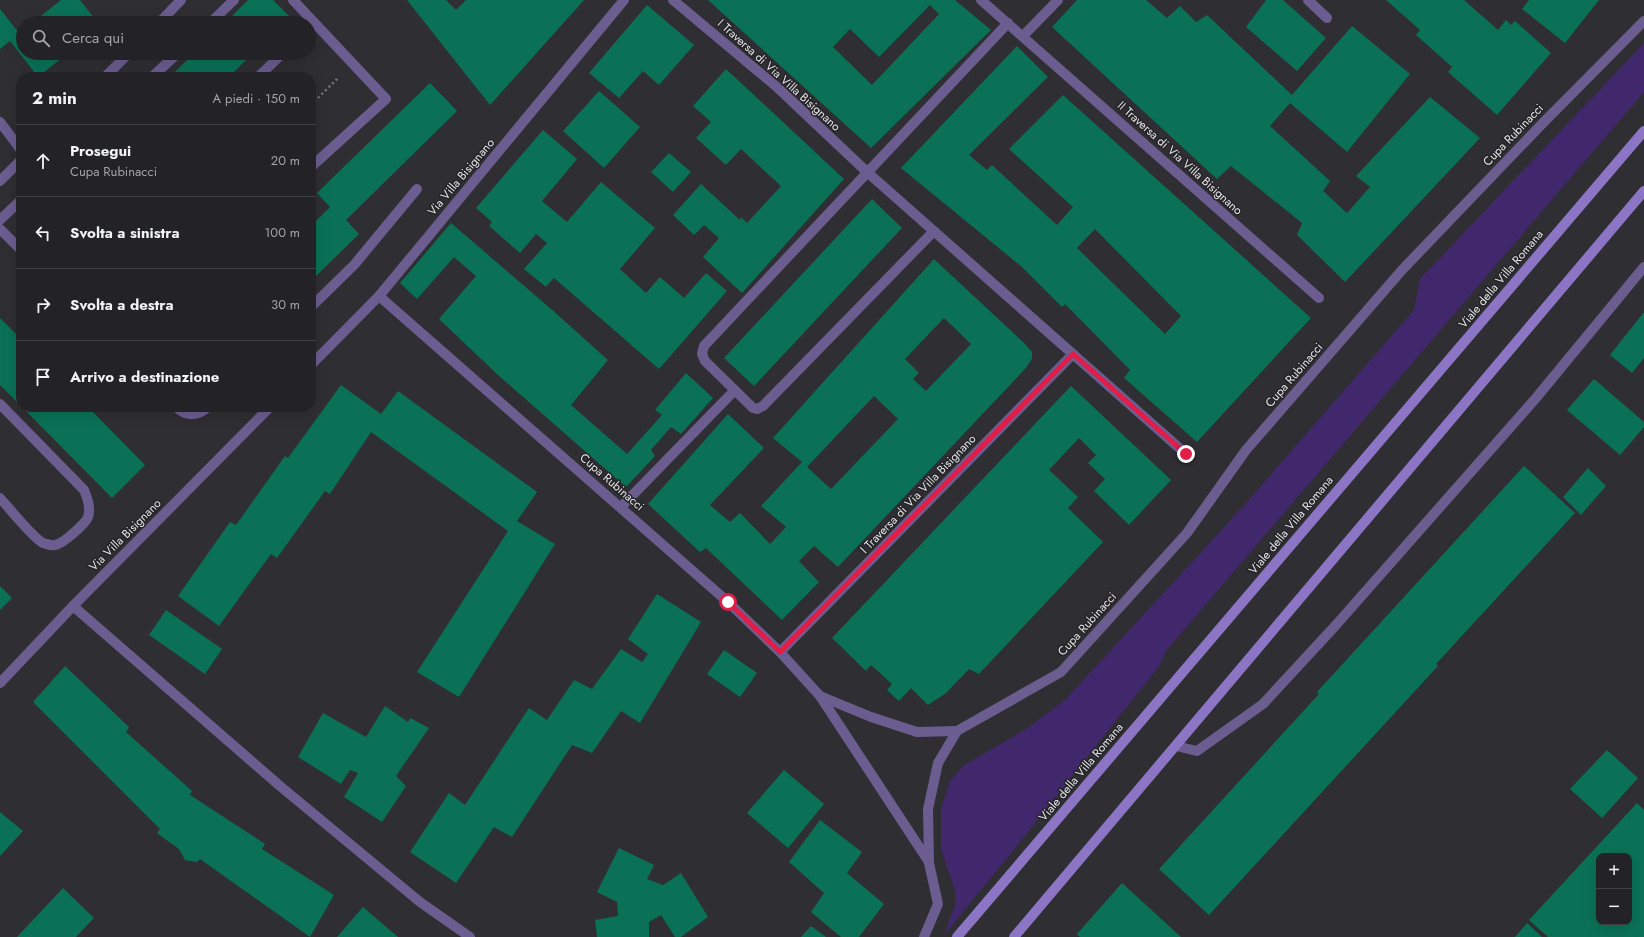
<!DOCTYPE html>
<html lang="it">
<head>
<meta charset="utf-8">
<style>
	:root { --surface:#232226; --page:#2f2f32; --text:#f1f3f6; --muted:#a3a4a7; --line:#403f43 }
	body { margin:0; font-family:Jost,sans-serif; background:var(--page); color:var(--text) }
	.controls { position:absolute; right:12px; bottom:12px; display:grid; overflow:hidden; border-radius:8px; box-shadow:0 4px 16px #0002 }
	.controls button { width:36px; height:36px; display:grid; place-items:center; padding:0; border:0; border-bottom:1px solid var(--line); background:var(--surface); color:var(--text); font:20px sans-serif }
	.stop { position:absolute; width:12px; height:12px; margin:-9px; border:3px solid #e11d48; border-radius:50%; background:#fff }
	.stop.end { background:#e11d48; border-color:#fff; box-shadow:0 1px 4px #0008 }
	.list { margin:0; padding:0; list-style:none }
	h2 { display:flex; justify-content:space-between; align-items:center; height:52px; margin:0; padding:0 16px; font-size:17px }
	h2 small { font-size:13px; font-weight:400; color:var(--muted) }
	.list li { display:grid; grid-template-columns:26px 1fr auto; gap:12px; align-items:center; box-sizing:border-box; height:72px; padding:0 16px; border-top:1px solid var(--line) }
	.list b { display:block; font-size:15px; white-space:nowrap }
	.list p { margin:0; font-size:13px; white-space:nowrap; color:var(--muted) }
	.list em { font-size:13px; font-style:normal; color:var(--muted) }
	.icon { flex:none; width:22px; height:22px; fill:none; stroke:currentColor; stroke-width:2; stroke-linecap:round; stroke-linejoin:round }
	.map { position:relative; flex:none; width:1644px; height:937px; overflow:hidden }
	.search { position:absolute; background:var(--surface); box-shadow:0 4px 16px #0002; left:16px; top:16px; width:300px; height:44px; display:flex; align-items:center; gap:10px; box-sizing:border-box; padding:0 14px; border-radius:22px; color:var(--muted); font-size:15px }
	.panel { position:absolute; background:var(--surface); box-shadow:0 4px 16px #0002; left:16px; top:72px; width:300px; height:340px; border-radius:16px }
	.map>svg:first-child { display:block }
	.green { fill:#41286d }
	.building { fill:#0a7157; fill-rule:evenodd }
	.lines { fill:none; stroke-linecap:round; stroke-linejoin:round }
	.path { stroke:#77767a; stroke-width:2.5; stroke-dasharray:2 3; stroke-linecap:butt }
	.lane { stroke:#6b5d90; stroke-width:10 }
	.street { stroke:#6b5d90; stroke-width:10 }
	.secondary { stroke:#8d75c6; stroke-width:10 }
	.route { stroke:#e11d48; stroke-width:5 }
	.labels { text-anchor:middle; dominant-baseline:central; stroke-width:3; stroke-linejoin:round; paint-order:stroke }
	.street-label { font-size:12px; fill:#e5e5e8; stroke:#252428 }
</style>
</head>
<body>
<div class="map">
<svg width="1644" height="937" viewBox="0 0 1644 937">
	<rect width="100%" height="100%" fill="#2f2e32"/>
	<path class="green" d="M1644,43V92L1166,651L1160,665L1008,857L944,935L955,905L956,894L941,849V809L950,781L963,766L1026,729L1065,700L1240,510L1414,310L1420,279Z"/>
	<g class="building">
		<path d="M61,0H80L98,23H32Z"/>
		<path d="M248,0H273L290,17L283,23H225Z"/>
		<path d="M407,0H446L456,10L466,0H584L490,105Z"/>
		<path d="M708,0H955L991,30L871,148ZM930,5L939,14L872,85L833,47L850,29L879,57Z"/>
		<path d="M1077,0H1146L1167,18L1180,6L1196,22L1207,15L1292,95L1352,26L1410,74L1347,152L1290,103L1270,126L1330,181L1323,191L1347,213L1370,187L1356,176L1430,97L1480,138L1345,282L1297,235L1302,223L1231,166L1217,179L1052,27Z"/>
		<path d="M1266,0H1283L1326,38L1297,71L1246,27Z"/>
		<path d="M1386,0H1464L1498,30L1506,20L1511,25L1515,21L1551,53L1497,115L1448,72L1452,67L1416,35L1420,30Z"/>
		<path d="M1529,0H1599L1565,43L1522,9Z"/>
		<path d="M647,5L694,45L659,85L643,71L619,98L589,73Z"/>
		<path d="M0,9L19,33L23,30V53H68L38,77L10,41L0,49Z"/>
		<path d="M1017,46L1048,77L969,155L987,170L992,165L1057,225L1073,207L1009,149L1063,95L1311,318L1197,442L1124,378L1130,370L1065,304L1062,307L1022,267L901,168ZM1095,229L1181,316L1165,334L1077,248Z"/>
		<path d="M194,53H253L229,77H170Z"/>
		<path d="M726,69L844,179L742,293L703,257L719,238L704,225L694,235L673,215L701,184L740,220L741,217L747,223L781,186L741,149L726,165L696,138L711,122L693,106Z"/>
		<path d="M430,83L457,111L346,220L359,234L311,281V226L330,207L317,193Z"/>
		<path d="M599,91L640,127L604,168L563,131Z"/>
		<path d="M543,130L577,159L542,201L567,222L601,182L655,228L620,269L646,293L660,277L684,298L706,273L727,291L659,369L554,278L546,287L524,269L547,243L536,234L520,253L489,226L492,222L476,208Z"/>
		<path d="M669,153L691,172L673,192L651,172Z"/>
		<path d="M872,199L902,228L754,386L724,358Z"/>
		<path d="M451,223L550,308L608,360L571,405L627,454L662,415L655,410L686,373L713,398L681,434L671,427L651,450L655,456L626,487L498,375L439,319L476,276L454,257L417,299L400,283Z"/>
		<path d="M934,259L1023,342L1032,352V359L1025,369L838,567L814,546L799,561L819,582L782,620L706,548L700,552L648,504L728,414L764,448L710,505L730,522L740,513L770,544L786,527L761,506L802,462L773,438ZM944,318L971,344L926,391L913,379L919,373L905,359ZM874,396L898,419L831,489L807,467Z"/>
		<path d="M1644,312V358L1632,373L1610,355Z"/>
		<path d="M0,318L21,339V406L0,385Z"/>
		<path d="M1594,379L1644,422V427L1620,455L1567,410Z"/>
		<path d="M341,385L381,414L398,391L537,492L517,521L555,544L459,697L417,672L508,531L371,432L330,494L325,491L277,558L271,554L219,626L178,596L230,522L236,525L285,456L288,458Z"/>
		<path d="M1071,386L1171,480L1129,525L1094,491L1105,479L1088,463L1096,455L1079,438L1049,470L1078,497L1068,508L1103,542L979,674L969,669L946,693L928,705L911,688L899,701L887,690L892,684L871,665L866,671L832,638Z"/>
		<path d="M22,407H88L145,465L112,498Z"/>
		<path d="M1524,466L1575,513L1436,664L1438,666L1209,915L1159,869L1319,694L1317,692Z"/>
		<path d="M1588,468L1606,486L1581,515L1563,497Z"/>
		<path d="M0,586L12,598L0,610Z"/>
		<path d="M657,594L701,622L640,723L621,711L592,753L572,745L512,837L494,827L456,883L410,852L449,793L465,805L529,708L547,720L574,680L592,689L621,649L642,662L648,654L628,639Z"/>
		<path d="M166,610L222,649L205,674L149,635Z"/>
		<path d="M724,650L757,673L740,697L707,674Z"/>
		<path d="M65,666L129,727L126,732L192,791L190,795L265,844L262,849L334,895L310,937L200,859L197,862L185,860L179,849L157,833L160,829L33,702Z"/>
		<path d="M385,706L408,722L410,718L429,728L396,776L406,786L382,822L344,797L358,773L350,770L341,784L298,757L323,713L366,737Z"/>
		<path d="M1607,750L1638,778L1602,818L1570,789Z"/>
		<path d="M784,770L824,804L788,848L747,813Z"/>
		<path d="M1637,803L1644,810V937H1548L1529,920ZM1599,856H1629V922H1599Z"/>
		<path d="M0,812L23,831L0,856Z"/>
		<path d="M820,820L862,852L847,873L884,904L859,937H841L811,912L824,893L789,862Z"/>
		<path d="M619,848L654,865L647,879L663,885L681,873L708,917L681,937H675L661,915L649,922V937H597L595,920L618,916L617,902L597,892Z"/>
		<path d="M1122,883L1181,937H1080L1077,934Z"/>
		<path d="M63,888L94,918L76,937H17Z"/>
		<path d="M363,907L398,937H337Z"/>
		<path d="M1527,923L1542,937H1515Z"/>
		<path d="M811,926L826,937H801Z"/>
	</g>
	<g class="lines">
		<path class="path" d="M311,105L339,77"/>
		<g class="lane">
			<path d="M293,0L386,99L311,167"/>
			<path d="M1308,0L1327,18"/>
			<path d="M210,23L234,0"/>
			<path d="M1023,36L1058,0"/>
			<path d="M152,77L178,53"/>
			<path d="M258,77L283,53"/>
			<path d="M0,122L21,150"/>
			<path d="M0,220L21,200"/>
			<path d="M0,229L21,250"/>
			<path d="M311,307L354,265L417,189"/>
			<path d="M0,404L84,490C88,499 91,508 88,517C85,524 63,544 55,545C51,546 47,544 43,543C33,538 9,508 0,498"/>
			<path d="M176,407C186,417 198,416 208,407"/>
		</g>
		<g class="street">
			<path d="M673,0L778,88L867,172L1186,454"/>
			<path d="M981,0L1319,298"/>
			<path d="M159,23L181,0"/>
			<path d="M105,77L129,53"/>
			<path d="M0,181L21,160"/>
			<path d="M934,231L763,406L757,409L753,408L705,361L702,354L704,346L1008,23"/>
			<path d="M379,296L728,602L780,652L820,696L929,862"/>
			<path d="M311,365L379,296L624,0"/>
			<path d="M621,507L734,391"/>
			<path d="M73,606L280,786L420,902L470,937"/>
			<path d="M780,652L1073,354"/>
			<path d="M0,683L73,606L270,407"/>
			<path d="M820,696L871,717L917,732L957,731"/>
			<path d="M1176,746L1197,751L1263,704L1336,625L1536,398L1644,267"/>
			<path d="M924,937L938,904L929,863L928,809L938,763L957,731L1061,672L1187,533L1246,450L1402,270L1541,125L1644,21"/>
		</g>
		<g class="secondary">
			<path d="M957,937L1644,131"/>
			<path d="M1014,937L1644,191"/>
		</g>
	</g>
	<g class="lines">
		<path class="route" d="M728,602L780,652L1073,354L1186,454"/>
	</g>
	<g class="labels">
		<g class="street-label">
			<text transform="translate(779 75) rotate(42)">I Traversa di Via Villa Bisignano</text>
			<text transform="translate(1513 135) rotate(-46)">Cupa Rubinacci</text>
			<text transform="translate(1180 158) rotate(42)">II Traversa di Via Villa Bisignano</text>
			<text transform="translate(461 177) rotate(-50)">Via Villa Bisignano</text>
			<text transform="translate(1501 279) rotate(-50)">Viale della Villa Romana</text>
			<text transform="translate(1294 375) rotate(-49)">Cupa Rubinacci</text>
			<text transform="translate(612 482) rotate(41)">Cupa Rubinacci</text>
			<text transform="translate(918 494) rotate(-46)">I Traversa di Via Villa Bisignano</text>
			<text transform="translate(1291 525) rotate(-50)">Viale della Villa Romana</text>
			<text transform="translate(125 535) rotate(-45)">Via Villa Bisignano</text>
			<text transform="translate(1087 624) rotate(-48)">Cupa Rubinacci</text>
			<text transform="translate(1081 772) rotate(-50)">Viale della Villa Romana</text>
		</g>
	</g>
</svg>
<div class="controls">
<button>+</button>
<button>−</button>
</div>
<div class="stop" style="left:728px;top:602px"></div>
<div class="stop end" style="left:1186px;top:454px"></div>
<div class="search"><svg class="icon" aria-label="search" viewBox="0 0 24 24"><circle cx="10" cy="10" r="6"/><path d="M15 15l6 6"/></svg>Cerca qui</div>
<section class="panel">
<h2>2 min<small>A piedi · 150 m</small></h2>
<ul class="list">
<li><svg class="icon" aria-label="ahead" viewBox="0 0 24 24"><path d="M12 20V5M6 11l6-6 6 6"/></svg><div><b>Prosegui</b><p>Cupa Rubinacci</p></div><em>20 m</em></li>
<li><svg class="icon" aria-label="left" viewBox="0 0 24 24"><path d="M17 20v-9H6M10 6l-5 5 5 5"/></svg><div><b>Svolta a sinistra</b></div><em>100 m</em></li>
<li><svg class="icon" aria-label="right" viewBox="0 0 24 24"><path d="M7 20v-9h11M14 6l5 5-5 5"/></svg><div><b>Svolta a destra</b></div><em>30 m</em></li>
<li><svg class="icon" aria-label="arrive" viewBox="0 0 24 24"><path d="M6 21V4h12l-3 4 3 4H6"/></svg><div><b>Arrivo a destinazione</b></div></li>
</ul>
</section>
</div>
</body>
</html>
